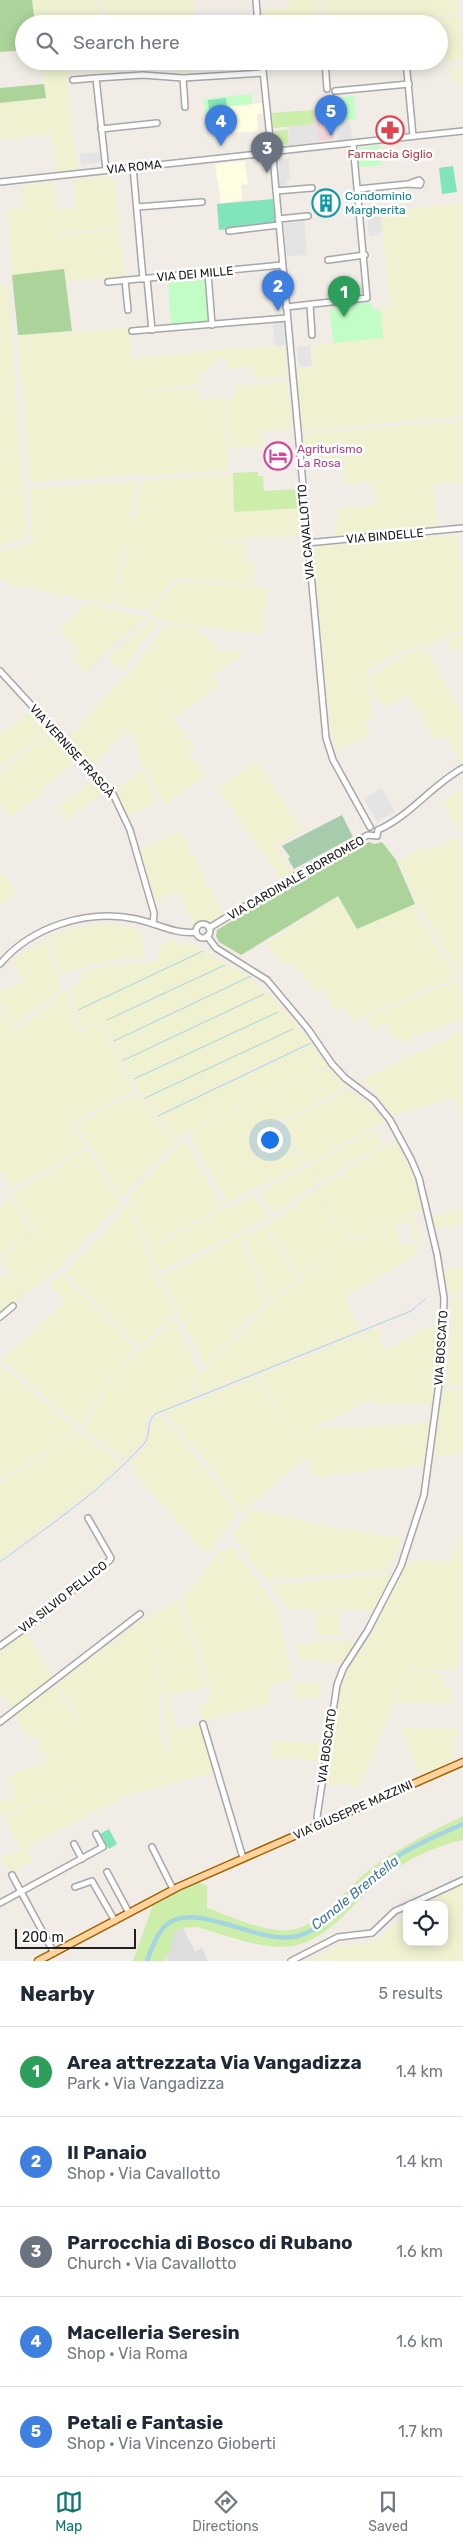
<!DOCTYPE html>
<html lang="en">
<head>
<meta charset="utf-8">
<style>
	:root { --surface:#fff; --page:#f2f2f3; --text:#1f2937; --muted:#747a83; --line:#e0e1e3; --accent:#0f766e }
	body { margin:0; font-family:Rubik,sans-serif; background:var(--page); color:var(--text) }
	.controls { position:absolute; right:15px; bottom:15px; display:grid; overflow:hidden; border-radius:10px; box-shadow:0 2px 12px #0003 }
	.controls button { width:45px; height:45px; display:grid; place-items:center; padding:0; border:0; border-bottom:1px solid var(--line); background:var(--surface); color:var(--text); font:25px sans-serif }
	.scale { position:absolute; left:15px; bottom:12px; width:121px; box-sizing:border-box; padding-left:5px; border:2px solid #202020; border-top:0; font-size:14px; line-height:18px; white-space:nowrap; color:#202020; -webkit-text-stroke:4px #fff; paint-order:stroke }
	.you { position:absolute; left:269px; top:1139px; width:18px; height:18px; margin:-12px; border:4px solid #fff; border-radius:50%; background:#1a73e8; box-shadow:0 0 0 8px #1a73e833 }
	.badge { display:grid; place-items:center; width:32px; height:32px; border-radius:50%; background:var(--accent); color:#fff; font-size:16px; font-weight:700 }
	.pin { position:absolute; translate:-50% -41px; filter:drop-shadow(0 1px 2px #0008) }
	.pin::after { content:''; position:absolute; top:26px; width:18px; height:15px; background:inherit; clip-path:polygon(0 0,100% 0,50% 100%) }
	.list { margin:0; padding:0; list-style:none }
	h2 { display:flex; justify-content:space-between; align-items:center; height:65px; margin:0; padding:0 20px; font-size:21px }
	h2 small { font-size:16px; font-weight:400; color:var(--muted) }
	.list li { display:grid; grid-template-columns:32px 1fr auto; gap:15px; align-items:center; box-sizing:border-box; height:90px; padding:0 20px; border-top:1px solid var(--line) }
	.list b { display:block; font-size:19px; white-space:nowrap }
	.list p { margin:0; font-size:16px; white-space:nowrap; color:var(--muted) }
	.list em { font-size:16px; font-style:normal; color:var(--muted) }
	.icon { flex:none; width:28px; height:28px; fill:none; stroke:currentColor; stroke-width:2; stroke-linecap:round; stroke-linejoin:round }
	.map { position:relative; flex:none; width:463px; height:1961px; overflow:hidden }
	.search { position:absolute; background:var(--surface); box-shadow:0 2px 12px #0003; left:15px; right:15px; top:15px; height:55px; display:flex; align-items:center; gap:12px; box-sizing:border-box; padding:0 18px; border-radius:28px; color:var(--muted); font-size:19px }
	.sheet { height:515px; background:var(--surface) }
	nav { display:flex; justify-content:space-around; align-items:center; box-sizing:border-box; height:70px; border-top:1px solid var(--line); background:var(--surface); font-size:14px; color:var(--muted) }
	nav a { display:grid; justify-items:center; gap:2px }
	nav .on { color:var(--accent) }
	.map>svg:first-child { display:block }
	.residential { fill:#dedddd }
	.commercial { fill:#f3d6d5 }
	.education { fill:#fffee2 }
	.farmland { fill:#eff1d1 }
	.grass { fill:#cdeeaa }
	.forest { fill:#acd399 }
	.cemetery { fill:#a6ccab }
	.park { fill:#c2fdc5 }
	.pitch { fill:#81e4bb }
	.parking { fill:#e4e4e4 }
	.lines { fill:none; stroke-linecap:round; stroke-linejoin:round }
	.stream { stroke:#a5d5e1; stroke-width:1 }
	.canal { stroke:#a5d5e1; stroke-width:4.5 }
	.minor-casing { stroke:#a7a7a7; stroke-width:8 }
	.major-casing { stroke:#9d6500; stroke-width:9 }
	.minor { stroke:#fff; stroke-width:5 }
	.major { stroke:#ffd29e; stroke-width:6 }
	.labels { text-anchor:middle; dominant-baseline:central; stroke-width:5; stroke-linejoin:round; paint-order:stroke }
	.health-label { font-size:12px; fill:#be3a42; stroke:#fff }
	.street-label { font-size:12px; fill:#202020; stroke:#fff }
	.culture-label { font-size:12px; fill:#0d838f; stroke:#fff; text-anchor:start }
	.hotel-label { font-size:12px; fill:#b23c85; stroke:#fff; text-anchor:start }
	.water-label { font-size:14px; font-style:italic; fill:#4176a6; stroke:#fff }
</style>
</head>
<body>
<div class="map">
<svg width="463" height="1961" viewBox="0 0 463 1961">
	<rect width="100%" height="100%" fill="#f1ede6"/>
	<path class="residential" d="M183,1928L195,1952L202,1948L208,1961H166L173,1933Z"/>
	<path class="commercial" d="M331,108L334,139L288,145L289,127L315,124L313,110Z"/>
	<g class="education">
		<path d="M262,103L263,114H257L258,131L232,133L230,106Z"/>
		<path d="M245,161L248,184L241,185L242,200L221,203L215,164Z"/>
	</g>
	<g class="farmland">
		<path d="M32,0H98L100,24H35Z"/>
		<path d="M102,0H195L193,24L105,21Z"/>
		<path d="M288,0H317L319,24H263L262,9L288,7Z"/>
		<path d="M321,0H456L460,14L397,20L324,24Z"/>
		<path d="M462,16L463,60L447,62L439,51V24H421L419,21Z"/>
		<path d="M41,61H65L77,169L57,172L51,134L1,140L0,103L46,98Z"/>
		<path d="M463,67V85H458L447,70Z"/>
		<path d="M106,176L115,181L119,227L59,233L60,235L119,229L125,277L66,281L63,269L12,275L7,210L23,208L21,185L53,182L57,210L75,208L73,180Z"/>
		<path d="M463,203V416L303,431L296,369L313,367L311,345L383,338L380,307L390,305L381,211Z"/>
		<path d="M8,285L27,535L19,541L0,546V286Z"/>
		<path d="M130,328L132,359L222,349L285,346L287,377L254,380L252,367L228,369L226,357L216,359V362L210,363L211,370L200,372L202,383L134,392L197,388L198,399L222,397L229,471L141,476V474L29,483L18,335Z"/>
		<path d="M287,382L292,429L262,432L264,448L252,450L251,446L229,449L224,398L235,397L234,386Z"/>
		<path d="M463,420V496H461L460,482L433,485L438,527L336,536L334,525L338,524L337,509L375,504L372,482L345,484L343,466L306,468L303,434Z"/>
		<path d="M233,474L235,512L300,508L302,535L223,540L224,543L246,542L247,562L253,563V585L174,578L149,610L116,604L127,546L124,545L114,605L40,591L28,586H13L0,579V551L32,543L29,489L137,481L130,518H132L135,517L141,481Z"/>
		<path d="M458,534L459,561H463V628L429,646L404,650L368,670L372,715L365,724L370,736L337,751L330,723L313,547Z"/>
		<path d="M177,581L268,588L262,634L171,623L149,615Z"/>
		<path d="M87,602L117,611L147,616L84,672L71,657L78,650L58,631Z"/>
		<path d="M151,620L157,622L122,671L108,658Z"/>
		<path d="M166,625L198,628L219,650L244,653L213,675L220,685L175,718L156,694L194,747L188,751L205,776L164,805L136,751L138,748L136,741L126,729L93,767L67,740L122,677L125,678Z"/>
		<path d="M463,632V653L459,648L452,651L445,640Z"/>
		<path d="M427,649L463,716V763L461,764L446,735L435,741L409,696L386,707L372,693L371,675L406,654Z"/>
		<path d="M31,710L48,730L0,769V735Z"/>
		<path d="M50,731L76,760L41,790L43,793L10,818L0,802V774Z"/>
		<path d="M257,761L303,831L276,845L291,873L280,879L217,788Z"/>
		<path d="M143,769L156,802L127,816L116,789Z"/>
		<path d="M94,779L104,791L68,820L57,808Z"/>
		<path d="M463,790V836L442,800Z"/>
		<path d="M181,830L223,914L213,920H199L193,923L177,891L156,901L140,849Z"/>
		<path d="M458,836L463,846V974L460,975L418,905L399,861L422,846L426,851Z"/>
		<path d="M0,871L12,885L15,895L0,906Z"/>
		<path d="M339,897L357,929L412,905L457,977L351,1022L345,1006L334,1011L320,988L314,991L301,970L297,972L290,962L284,965L265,944Z"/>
		<path d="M101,924L136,927L142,938L143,958L118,959L60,974L49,937L72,928Z"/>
		<path d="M46,938L61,990L14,1025L0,1002V985L4,991L23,980L12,960Z"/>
		<path d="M169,940L187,943L204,950L250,977L277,1002L310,1042L157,1115L137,1091L105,1022L81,1028L70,988L82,979V973L105,966L154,962L160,955L159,946Z"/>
		<path d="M458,979L463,986V1019L402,1042L393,1038L385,1025L372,1030L367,1018Z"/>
		<path d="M66,989L78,1030L103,1024L134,1091L71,1123L85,1147L10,1189L0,1170V1007L13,1029L29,1020Z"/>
		<path d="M463,1031V1118H461L453,1098L392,1116L371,1085L367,1087L362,1079Z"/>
		<path d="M312,1044L327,1066L185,1133L176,1140L158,1116Z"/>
		<path d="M328,1067L348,1087L277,1122L305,1164L226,1203L189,1133Z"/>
		<path d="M350,1089L386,1120L307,1164L281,1123Z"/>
		<path d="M136,1093L175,1142L129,1189L123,1199L75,1124Z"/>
		<path d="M373,1130L383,1144L319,1183L308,1166Z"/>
		<path d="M396,1139L413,1176L423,1209L351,1239L316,1189Z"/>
		<path d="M182,1140L187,1142L223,1208L148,1247L129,1196Z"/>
		<path d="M87,1149L121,1202L59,1269L25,1294L0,1260L33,1231L12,1193Z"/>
		<path d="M307,1166L318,1183L273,1214L260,1192Z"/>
		<path d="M315,1189L350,1240L301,1278L266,1225Z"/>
		<path d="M255,1194L269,1217L157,1273L148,1249Z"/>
		<path d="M10,1195L31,1232L0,1257V1207Z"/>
		<path d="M129,1201L156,1277L176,1314L139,1346L64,1272L105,1231Z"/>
		<path d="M463,1209V1223L436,1229L433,1216Z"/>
		<path d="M414,1214L424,1248L414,1239L410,1222L396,1225L401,1245L413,1243L419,1253L344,1298L361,1330L201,1394L192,1383L271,1302L316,1269L340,1248L367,1233Z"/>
		<path d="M263,1225L298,1279L269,1300L245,1240Z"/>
		<path d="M256,1227L241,1241L268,1302L239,1327L230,1341L205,1367L159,1276Z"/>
		<path d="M463,1267V1292L448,1294L444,1270Z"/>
		<path d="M7,1273L25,1295L0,1313V1279Z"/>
		<path d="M61,1274L137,1349L115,1370L80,1427L2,1360L65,1301L49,1283Z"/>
		<path d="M463,1297V1385L446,1386L452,1327V1298Z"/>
		<path d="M175,1319L200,1373L189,1383L198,1395L150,1416L147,1419L144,1441L124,1459L82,1429L116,1371Z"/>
		<path d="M430,1325H440L433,1404L377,1403L376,1401L363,1402L351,1410L313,1428L393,1425L430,1422L425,1464L314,1477L307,1457L241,1514L212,1469L164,1413L256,1377L304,1452L258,1376L379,1327L383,1351Z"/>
		<path d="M0,1364L78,1430L0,1480Z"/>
		<path d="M463,1389V1454L434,1456L443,1391Z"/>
		<path d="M157,1416L164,1419L212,1476L237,1515L208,1553H204L153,1494L143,1485L131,1465V1461L147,1446L150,1424Z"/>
		<path d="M79,1431L121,1462L97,1487L0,1558V1483Z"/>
		<path d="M251,1509L338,1528L402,1538L389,1570L266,1580L232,1534Z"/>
		<path d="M460,1537H463V1642H459L458,1670L408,1669L361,1784L355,1787H348L347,1783L326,1785L341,1685L347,1671L371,1635L408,1561L450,1560V1563Z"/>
		<path d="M233,1546L278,1609L292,1681L268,1685L269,1704L203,1721L198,1709L209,1698L211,1690L181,1597L201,1577L218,1552Z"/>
		<path d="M391,1574L374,1610L286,1609L269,1585Z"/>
		<path d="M178,1599L207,1685L201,1687L202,1689L162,1696L159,1660L147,1619Z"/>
		<path d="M315,1611H340V1636L316,1635Z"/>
		<path d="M145,1618L158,1661L161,1738L167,1751L170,1750L163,1699L170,1698L175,1730L200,1724L215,1772L119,1798L120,1802L103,1807L26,1849L33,1861L10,1873L1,1859L20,1850L4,1816L89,1783L0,1815V1802L14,1796L7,1776L47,1761L43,1751L38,1752L36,1746L40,1744L37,1736L28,1739L15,1716L56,1685L79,1727L73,1710L57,1684Z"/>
		<path d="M25,1631L54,1679L14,1709L3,1694L0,1696V1649Z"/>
		<path d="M316,1640L358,1642L344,1662L298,1660L296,1643H313Z"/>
		<path d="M409,1670L433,1671L443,1675V1688L452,1689V1704L396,1702Z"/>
		<path d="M294,1683L321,1684L320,1698H294Z"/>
		<path d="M400,1728L458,1729L451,1761L420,1775Z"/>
		<path d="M272,1740L323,1744L321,1760L272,1758Z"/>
		<path d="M463,1884V1961H313L312,1959L337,1946L368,1944L376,1941L407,1914V1942H444V1905H420Z"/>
	</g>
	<g class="grass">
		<path d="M313,110L314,124L273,128L272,113Z"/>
		<path d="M288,130V145C279,144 276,140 275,131Z"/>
		<path d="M258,472V476H263L264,491L298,489L300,508L234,512L233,473Z"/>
		<path d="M463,1816V1840C433,1847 412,1857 387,1875C352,1900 328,1948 279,1947C252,1946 222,1934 197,1927L183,1928L173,1933L172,1947L164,1961H133L154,1902L198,1882L207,1886V1908C230,1916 268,1934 291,1930C322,1926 349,1884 374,1866C402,1846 432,1831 463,1816Z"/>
	</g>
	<g class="forest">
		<path d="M0,0H32L35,24H24V50L0,52Z"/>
		<path d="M44,84L46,98L0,103V88Z"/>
		<path d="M64,269L72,331L18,335L12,275Z"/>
		<path d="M369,842L374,844L382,842L396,860L415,904L357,929L338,896L241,955L219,942L216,936L217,930L322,867Z"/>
	</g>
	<path class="cemetery" d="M342,815L353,837L294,869L288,859L290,857L282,846Z"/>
	<g class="park">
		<path d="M251,94L252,104L230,106L231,118L206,121L204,99Z"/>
		<path d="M354,96L356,119L336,121L334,98Z"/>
		<path d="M380,145L382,165L359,167L358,148Z"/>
		<path d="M205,279L209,322L171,326L168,280Z"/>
		<path d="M371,302L372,309H380L383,338L333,343L330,310L354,307V304Z"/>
	</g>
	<g class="pitch">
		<path d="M226,98L227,109L209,111L208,100Z"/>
		<path d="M453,166L457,192L442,194L439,168Z"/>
		<path d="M273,199L275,224L219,230L217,204Z"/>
		<path d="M109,1829L117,1844L109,1849L100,1834Z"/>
	</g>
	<g class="parking">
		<path d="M350,120L352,139L338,140L336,122Z"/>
		<path d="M317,125L319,142L289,145V127Z"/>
		<path d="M100,152L101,162L81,165L80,154Z"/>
		<path d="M282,159H289L290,179L287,180V188L280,189L279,165Z"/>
		<path d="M377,211V214H380L382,231L380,232V235L369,236L367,213Z"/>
		<path d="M304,219L307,255L287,256L284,221Z"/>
		<path d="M284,322L286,345L275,346L273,323Z"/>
		<path d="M310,345L312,366L299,367L297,347Z"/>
		<path d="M382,788L395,812L377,822L364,799Z"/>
	</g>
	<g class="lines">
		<g class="stream">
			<path d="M78,1010L203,951"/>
			<path d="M107,1020L225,965"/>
			<path d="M114,1041L251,976"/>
			<path d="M122,1061L264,994"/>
			<path d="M134,1079L278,1012"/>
			<path d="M145,1098L293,1029"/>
			<path d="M158,1116L311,1043"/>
			<path d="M0,1562C50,1525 101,1491 143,1445C152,1436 145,1423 155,1414L411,1311L425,1299"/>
		</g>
		<path class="canal" d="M147,1961C151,1950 155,1937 164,1927C192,1897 260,1947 298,1936C332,1926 355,1891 380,1869C404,1849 434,1837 463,1824"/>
		<g class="minor-casing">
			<g id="minor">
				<path d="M256,0L258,24"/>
				<path d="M262,61L271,148"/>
				<path d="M325,61L327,89"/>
				<path d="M406,61L413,136"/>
				<path d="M183,78L185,107"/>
				<path d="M73,80L96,78"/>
				<path d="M335,91L409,84"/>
				<path d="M101,129L157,123"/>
				<circle cx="273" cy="152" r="5"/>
				<path d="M278,151L463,131"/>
				<path d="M273,157L326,738L333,760L370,827"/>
				<path d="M133,167L143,279"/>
				<path d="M106,170L96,78L143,75L183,78L263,73"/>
				<path d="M0,182L268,153"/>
				<path d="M358,189L408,184L419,180L421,182L420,185L408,184"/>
				<path d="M276,191L312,188"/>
				<path d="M137,207L202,202"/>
				<path d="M278,219L308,216"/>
				<path d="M229,231L279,225"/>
				<path d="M328,260L365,255"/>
				<path d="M208,273L212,325"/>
				<path d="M147,279L152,330"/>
				<path d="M125,280L128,310"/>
				<path d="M108,282L282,265"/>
				<path d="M310,305L312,335"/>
				<path d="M286,307L367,298L353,144"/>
				<path d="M132,331L287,318"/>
				<path d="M307,543L463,528"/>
				<path d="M0,671L113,794L130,830L154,913L153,924"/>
				<path d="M378,830C410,816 432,785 463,768"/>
				<circle cx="203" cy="931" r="7"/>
				<path d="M209,928L313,865L368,835L377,836L378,830"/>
				<path d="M207,936L216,948L267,980L308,1029L332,1064L345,1078L374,1100L390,1120L411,1159L419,1178L437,1254L444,1298L443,1330L442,1361L424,1495L401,1566L368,1630L343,1669L337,1685L317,1817L320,1825"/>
				<path d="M0,964C32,926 88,909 136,919C156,923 176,935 196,932"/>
				<path d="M0,1317L13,1306"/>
				<path d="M0,1646L42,1616L109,1561L111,1558L88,1518"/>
				<path d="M0,1722L140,1614"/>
				<path d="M203,1724L243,1858"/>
				<path d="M74,1844L82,1859"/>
				<path d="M152,1847L173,1889"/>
				<path d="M107,1872L129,1913"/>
				<path d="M12,1875L54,1953"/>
				<path d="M75,1887L92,1881L115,1921"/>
				<path d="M0,1903L101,1848L103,1847L96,1834"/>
				<path d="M409,1905L463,1880"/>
				<path d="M291,1961L338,1937L372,1933L395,1911L407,1906"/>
			</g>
		</g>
		<g class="major-casing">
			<path id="major" d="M38,1961L178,1887L463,1762"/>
		</g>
		<use href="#minor" class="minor"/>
		<use href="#major" class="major"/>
	</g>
	<defs>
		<g id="pharmacy-ring" transform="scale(1.4375)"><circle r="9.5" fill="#fff" stroke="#e0444e" stroke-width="1.5"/><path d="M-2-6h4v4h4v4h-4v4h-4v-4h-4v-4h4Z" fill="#e0444e"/></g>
		<g id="building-ring" transform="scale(1.4375)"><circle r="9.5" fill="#fff" stroke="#0f9aa8" stroke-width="1.5"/><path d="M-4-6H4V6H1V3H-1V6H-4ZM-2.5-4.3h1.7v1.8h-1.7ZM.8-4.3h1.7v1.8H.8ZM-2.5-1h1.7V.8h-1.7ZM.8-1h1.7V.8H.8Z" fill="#0f9aa8"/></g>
		<g id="hotel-ring" transform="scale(1.4375)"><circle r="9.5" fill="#fff" stroke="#d1479c" stroke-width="1.5"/><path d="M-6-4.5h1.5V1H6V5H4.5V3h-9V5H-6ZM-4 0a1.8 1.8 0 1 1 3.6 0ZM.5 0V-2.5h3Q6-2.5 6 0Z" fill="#d1479c"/></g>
	</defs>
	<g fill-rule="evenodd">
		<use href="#pharmacy-ring" x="390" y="130"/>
		<use href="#building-ring" x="326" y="203"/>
		<use href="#hotel-ring" x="278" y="456"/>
	</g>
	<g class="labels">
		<g class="health-label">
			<text x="390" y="154">Farmacia Giglio</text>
		</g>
		<g class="street-label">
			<text transform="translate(134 167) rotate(-6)">VIA ROMA</text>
			<text transform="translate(195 274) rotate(-5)">VIA DEI MILLE</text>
			<text transform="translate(306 532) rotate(-95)">VIA CAVALLOTTO</text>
			<text transform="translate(385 536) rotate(-5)">VIA BINDELLE</text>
			<text transform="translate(72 751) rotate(48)">VIA VERNISE FRASCÀ</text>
			<text transform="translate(296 878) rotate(-30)">VIA CARDINALE BORROMEO</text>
			<text transform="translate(441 1348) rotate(-86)">VIA BOSCATO</text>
			<text transform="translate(63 1597) rotate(-38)">VIA SILVIO PELLICO</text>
			<text transform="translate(327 1746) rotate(-82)">VIA BOSCATO</text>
			<text transform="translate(353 1810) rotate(-24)">VIA GIUSEPPE MAZZINI</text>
		</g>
		<g class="culture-label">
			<text x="345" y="196">Condominio<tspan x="345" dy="14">Margherita</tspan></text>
		</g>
		<g class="hotel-label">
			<text x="297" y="449">Agriturismo<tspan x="297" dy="14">La Rosa</tspan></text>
		</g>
		<g class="water-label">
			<text transform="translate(355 1893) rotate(-39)">Canale Brentella</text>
		</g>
	</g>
</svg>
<div class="controls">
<button><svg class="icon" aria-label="locate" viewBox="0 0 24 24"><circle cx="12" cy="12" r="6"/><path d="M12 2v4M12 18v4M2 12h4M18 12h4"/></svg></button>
</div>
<div class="scale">200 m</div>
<div class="you"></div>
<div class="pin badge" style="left:344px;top:317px;background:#2e9e5b">1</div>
<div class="pin badge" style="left:278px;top:311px;background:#3f7fe0">2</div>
<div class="pin badge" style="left:267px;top:173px;background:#6b7280">3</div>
<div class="pin badge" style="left:221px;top:146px;background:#3f7fe0">4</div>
<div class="pin badge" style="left:331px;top:136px;background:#3f7fe0">5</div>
<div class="search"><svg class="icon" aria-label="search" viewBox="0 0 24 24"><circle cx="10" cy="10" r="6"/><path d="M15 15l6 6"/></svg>Search here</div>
</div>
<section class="sheet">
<h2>Nearby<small>5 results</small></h2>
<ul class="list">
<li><span class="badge" style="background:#2e9e5b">1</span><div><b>Area attrezzata Via Vangadizza</b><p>Park · Via Vangadizza</p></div><em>1.4 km</em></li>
<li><span class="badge" style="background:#3f7fe0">2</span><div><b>Il Panaio</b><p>Shop · Via Cavallotto</p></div><em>1.4 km</em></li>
<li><span class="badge" style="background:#6b7280">3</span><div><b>Parrocchia di Bosco di Rubano</b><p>Church · Via Cavallotto</p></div><em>1.6 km</em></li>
<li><span class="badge" style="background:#3f7fe0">4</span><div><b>Macelleria Seresin</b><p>Shop · Via Roma</p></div><em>1.6 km</em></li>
<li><span class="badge" style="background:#3f7fe0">5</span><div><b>Petali e Fantasie</b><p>Shop · Via Vincenzo Gioberti</p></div><em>1.7 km</em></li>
</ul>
</section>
<nav>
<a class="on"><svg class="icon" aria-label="map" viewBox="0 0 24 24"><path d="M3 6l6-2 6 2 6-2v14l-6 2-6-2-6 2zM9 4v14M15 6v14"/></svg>Map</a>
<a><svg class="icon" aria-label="directions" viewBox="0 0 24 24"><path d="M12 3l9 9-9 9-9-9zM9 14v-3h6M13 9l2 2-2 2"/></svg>Directions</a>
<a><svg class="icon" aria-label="saved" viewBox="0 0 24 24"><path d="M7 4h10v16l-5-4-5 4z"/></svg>Saved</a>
</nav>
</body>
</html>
